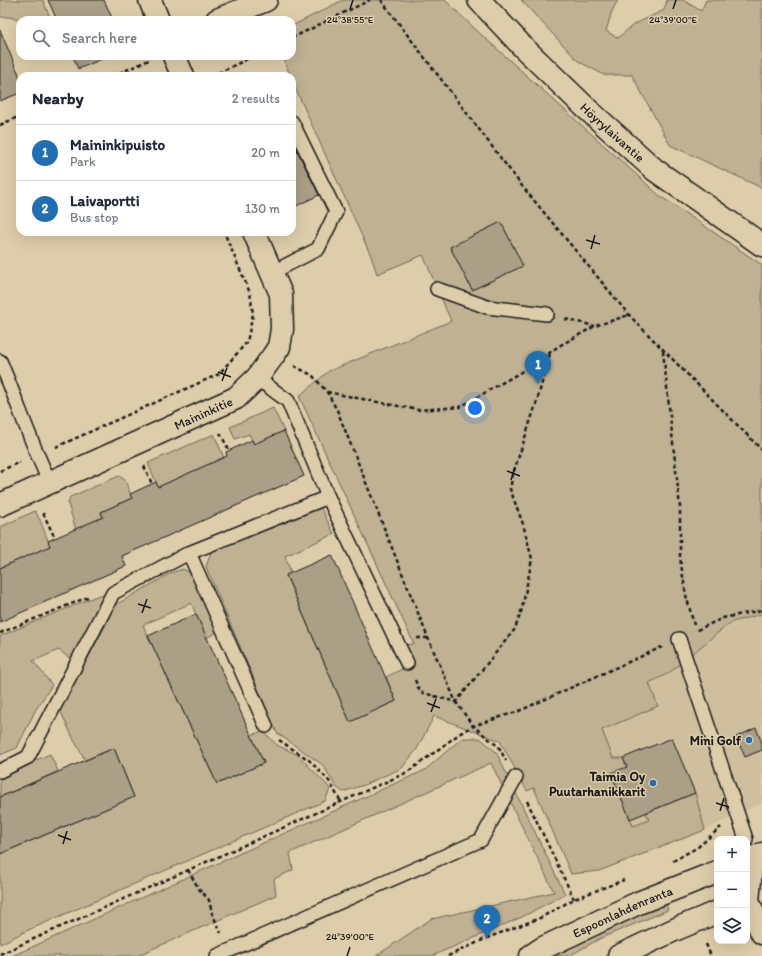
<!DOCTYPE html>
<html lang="en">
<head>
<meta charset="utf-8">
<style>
	:root { --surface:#fff; --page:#f2f2f3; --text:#1f2937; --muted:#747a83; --line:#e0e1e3; --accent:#1f6fb2 }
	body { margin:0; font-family:Itim,sans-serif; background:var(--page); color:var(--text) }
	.controls { position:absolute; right:12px; bottom:12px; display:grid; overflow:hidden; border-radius:8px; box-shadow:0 4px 16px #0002 }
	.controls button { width:36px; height:36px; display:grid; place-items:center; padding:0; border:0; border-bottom:1px solid var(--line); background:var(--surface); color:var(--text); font:20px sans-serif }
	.you { position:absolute; left:475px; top:408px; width:14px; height:14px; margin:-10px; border:3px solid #fff; border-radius:50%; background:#1a73e8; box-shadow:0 0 0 6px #1a73e833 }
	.badge { display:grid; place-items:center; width:26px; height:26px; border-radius:50%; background:var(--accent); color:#fff; font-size:13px; font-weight:700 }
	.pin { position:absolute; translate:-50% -33px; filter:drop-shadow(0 1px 2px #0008) }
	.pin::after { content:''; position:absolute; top:21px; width:14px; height:12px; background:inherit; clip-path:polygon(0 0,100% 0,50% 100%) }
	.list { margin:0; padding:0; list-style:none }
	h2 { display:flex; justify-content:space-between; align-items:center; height:52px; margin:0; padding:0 16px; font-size:17px }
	h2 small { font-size:13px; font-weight:400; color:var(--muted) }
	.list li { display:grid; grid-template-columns:26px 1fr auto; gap:12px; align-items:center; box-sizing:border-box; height:56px; padding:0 16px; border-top:1px solid var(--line) }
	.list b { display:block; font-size:15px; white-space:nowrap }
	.list p { margin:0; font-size:13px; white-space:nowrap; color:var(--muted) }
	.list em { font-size:13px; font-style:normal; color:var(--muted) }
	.icon { flex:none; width:22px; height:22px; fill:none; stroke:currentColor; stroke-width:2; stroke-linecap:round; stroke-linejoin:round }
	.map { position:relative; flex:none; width:762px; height:956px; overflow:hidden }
	.search { position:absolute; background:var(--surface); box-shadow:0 4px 16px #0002; left:16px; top:16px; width:280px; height:44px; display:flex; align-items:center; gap:10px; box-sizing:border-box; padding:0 14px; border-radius:12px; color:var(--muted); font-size:15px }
	.panel { position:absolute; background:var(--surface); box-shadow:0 4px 16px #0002; left:16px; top:72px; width:280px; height:164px; border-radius:12px }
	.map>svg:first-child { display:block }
	.built { fill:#cfbf9f }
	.green { fill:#bfb192; stroke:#6e6657 }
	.building { fill:#ab9f85; stroke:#1c1c1c }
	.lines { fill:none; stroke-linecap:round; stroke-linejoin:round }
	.lane-casing { stroke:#1c1c1c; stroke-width:16 }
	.street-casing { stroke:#1c1c1c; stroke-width:25 }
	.secondary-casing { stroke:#1c1c1c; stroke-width:25 }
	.primary-casing { stroke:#1c1c1c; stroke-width:25 }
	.path { stroke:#1c1c1c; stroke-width:2.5; stroke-dasharray:4 3; stroke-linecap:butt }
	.lane { stroke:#decdaa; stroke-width:13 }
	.street { stroke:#decdaa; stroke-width:22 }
	.secondary { stroke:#decdaa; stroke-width:22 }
	.primary { stroke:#decdaa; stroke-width:22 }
	.ticks { fill:none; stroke:#1c1c1c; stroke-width:1.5 }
	.poi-dot { fill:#1f6fb2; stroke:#decdaa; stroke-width:1.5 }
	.labels { text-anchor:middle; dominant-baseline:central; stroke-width:3; stroke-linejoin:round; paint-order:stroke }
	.street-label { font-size:13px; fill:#1c1c1c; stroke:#decdaa }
	.poi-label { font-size:13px; font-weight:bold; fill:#1c1c1c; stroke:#decdaa; text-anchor:end }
	.ticks-label { font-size:10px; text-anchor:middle; fill:#1c1c1c; stroke:#decdaa; stroke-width:3; stroke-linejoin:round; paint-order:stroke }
</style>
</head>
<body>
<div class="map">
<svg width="762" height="956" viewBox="0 0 762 956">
	<rect width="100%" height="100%" fill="#decdaa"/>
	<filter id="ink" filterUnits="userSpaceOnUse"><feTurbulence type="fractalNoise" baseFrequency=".025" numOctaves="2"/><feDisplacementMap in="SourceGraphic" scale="8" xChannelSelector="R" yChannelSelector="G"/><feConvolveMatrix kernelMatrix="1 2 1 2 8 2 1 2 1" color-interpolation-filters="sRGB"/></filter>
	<g filter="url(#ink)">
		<path class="built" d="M762,614V803L705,830L599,871L571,874L517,747L669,673L726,626L732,622Z"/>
		<g class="green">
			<path d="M0,0H43L51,20H20V21L10,17H0Z"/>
			<path d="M343,0H445L475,29L660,196L762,265V614L732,622L726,626L669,673L649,683L658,706L602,730L613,758H623L627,767L612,774L633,826L649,820L646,813L695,793L705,830L599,871L571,874L534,788L527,791L500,741L434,716L417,749L402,768L364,785L343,792L336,787L323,765L277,733L206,567L211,552L321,508L334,534L285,556L291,573L286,576L350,721L396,701L386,677L410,665L401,645L414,644L299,396L329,371L451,321L423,255L377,274L371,256L293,83L292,76H290L283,56H292V26Z"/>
			<path d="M521,0H618L612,11L606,31L618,38L633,25L664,10L667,0H683L701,11L706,0H762V188L670,145L632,75H604L578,61Z"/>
			<path d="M273,408L284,431L254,444L249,434L235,439L230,427Z"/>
			<path d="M214,434L224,458L158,487L148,463Z"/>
			<path d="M119,476L125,480L132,498L101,512L105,522L77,533L68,504L70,497Z"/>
			<path d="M35,511L40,520L50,546L0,568V527Z"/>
			<path d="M183,569L192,574L219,631L206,638L191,603L143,625L217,784L264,763L251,735L263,731L277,745L298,755L328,786L330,789L325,801L24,932L0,944V854L134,797L114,748L85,760L74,740L60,710L117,604L171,573Z"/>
			<path d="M99,595L110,596L73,661L59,650L33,661L52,685L35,711L17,748L0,755V636Z"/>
			<path d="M462,738H480L496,752L565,894L522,917L432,956H376L431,919L554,892L491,763L290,853L293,870L274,879L276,895L136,956H12L425,770Z"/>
			<path d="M50,754L58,771L0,797V776Z"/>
			<path d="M664,900L668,910L601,938L569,956H551Z"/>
		</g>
		<g class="building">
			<path d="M48,0H104L113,20H57Z"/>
			<path d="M0,30L20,77V93L0,101Z"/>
			<path d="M73,56H109L78,69Z"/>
			<path d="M292,140L319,195L292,208Z"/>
			<path d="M501,222L523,266L472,290L450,247Z"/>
			<path d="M284,431L304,476L122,556L126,566L0,622V568L50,546L48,541L103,517L101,512L132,498L130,494L156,482L158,487L227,456L226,452L252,440L254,444Z"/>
			<path d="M332,555L396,701L350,722L286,575Z"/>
			<path d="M196,614L264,763L217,784L148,636Z"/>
			<path d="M756,728L762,743V750L745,757L736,737Z"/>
			<path d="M672,738L695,793L630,819L611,773L627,767L623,758Z"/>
			<path d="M114,748L134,797L0,854V797Z"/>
		</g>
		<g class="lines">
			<g class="lane-casing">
				<g id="lane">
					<path d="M273,272L318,249L336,212L292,122"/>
					<path d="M437,289L487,307L547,314"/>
					<path d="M0,361C17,401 31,443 50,483"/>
					<path d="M257,378L288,401L328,497L407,663"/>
					<path d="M189,553L266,726"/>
					<path d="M679,639L746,839"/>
					<path d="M0,771L28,757L113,593L189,553L328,497"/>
					<path d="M217,956L481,840L516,777"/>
				</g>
			</g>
			<g class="street-casing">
				<g id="street">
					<path d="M150,0L158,20"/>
					<path d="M217,20L266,0"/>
					<path d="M174,56L183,76"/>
					<path id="s1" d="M0,505L236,398L257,378L273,356L279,347L282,329L281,294L254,232"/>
				</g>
			</g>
			<g class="secondary-casing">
				<g id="secondary">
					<path id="s2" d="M479,0L524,48L587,109L655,170L762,245"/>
					<path d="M752,858L748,901L762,933"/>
					<path id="s3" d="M531,956L543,948L638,903L717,872"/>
					<path d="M619,956L674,930L717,912"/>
				</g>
			</g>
			<g class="primary-casing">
				<path id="primary" d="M752,858L762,854"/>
			</g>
			<g class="path">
				<path d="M381,0L522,186L629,315L762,450"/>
				<path d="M292,38L370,0"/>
				<path d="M113,76L151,59"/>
				<path d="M212,76L254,56"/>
				<path d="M0,125L20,116"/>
				<path d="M565,319L595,326"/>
				<path d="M663,351L680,507V558L686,595L694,625"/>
				<path d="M294,366L312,375L327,392L337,410L428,638L456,702L473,726L499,747L506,761"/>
				<path d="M327,392L418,410L460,407L521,372L559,346L595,326L629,315"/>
				<path d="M220,433L229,450"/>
				<path d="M56,447L219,374L247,342L253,314L250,293L224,232"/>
				<path d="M144,466L152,484"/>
				<path d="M0,471L20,462"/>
				<path d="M43,513L55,538"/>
				<path d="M697,630L723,618L762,610"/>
				<path d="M0,633L88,597"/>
				<path d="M417,638H428"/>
				<path d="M415,680L420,692L456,702L515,629L522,609L532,559L523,524L510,489L513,474L537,401L550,353"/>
				<path d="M279,740L309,760L329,781L341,802"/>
				<path d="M527,801L574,899"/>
				<path d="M673,861L698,847L721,827"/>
				<path d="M188,870L199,889L209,900L212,913L221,933"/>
				<path d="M706,944L711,956"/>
				<path d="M0,954L408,772L459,734L473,726L519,711L662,647"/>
				<path d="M448,956L487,938L540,918L574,899L624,880"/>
			</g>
			<use href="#lane" class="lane"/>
			<use href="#street" class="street"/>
			<use href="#secondary" class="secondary"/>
			<use href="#primary" class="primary"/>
		</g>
	</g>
	<path class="ticks" d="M350,9L353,0M673,9L676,0M586,240L600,244M591,249L595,235M218,372L231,377M222,381L227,368M507,471L520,476M511,480L515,467M138,604L151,608M142,613L147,599M427,703L440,708M431,712L436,699M716,803L729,807M720,811L724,798M58,835L71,840M63,844L67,831M347,956L350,947"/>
	<g class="poi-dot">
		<circle cx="749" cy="740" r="4"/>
		<circle cx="653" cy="783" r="4"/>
	</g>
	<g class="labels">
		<g class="street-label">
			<text stroke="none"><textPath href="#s2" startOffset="188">Höyrylaivantie</textPath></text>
			<text stroke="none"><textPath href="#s1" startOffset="223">Maininkitie</textPath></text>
			<text stroke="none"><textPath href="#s3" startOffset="102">Espoonlahdenranta</textPath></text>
		</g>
		<g class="poi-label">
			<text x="741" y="740">Mini Golf</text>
			<text x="645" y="776">Taimia Oy<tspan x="645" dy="15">Puutarhanikkarit</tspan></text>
		</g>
	</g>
	<g class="ticks-label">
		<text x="350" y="23">24°38'55"E</text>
		<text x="673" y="23">24°39'00"E</text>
		<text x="350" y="940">24°39'00"E</text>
	</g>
</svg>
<div class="controls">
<button>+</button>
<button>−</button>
<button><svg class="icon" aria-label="layers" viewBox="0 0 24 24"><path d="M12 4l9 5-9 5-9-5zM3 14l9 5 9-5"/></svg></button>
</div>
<div class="you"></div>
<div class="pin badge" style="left:538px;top:384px">1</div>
<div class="pin badge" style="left:487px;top:938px">2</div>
<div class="search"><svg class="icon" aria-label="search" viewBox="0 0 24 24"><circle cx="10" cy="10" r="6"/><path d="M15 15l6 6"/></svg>Search here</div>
<section class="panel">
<h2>Nearby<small>2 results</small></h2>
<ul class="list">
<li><span class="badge">1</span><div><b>Maininkipuisto</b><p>Park</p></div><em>20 m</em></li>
<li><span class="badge">2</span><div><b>Laivaportti</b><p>Bus stop</p></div><em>130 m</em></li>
</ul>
</section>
</div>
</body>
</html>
